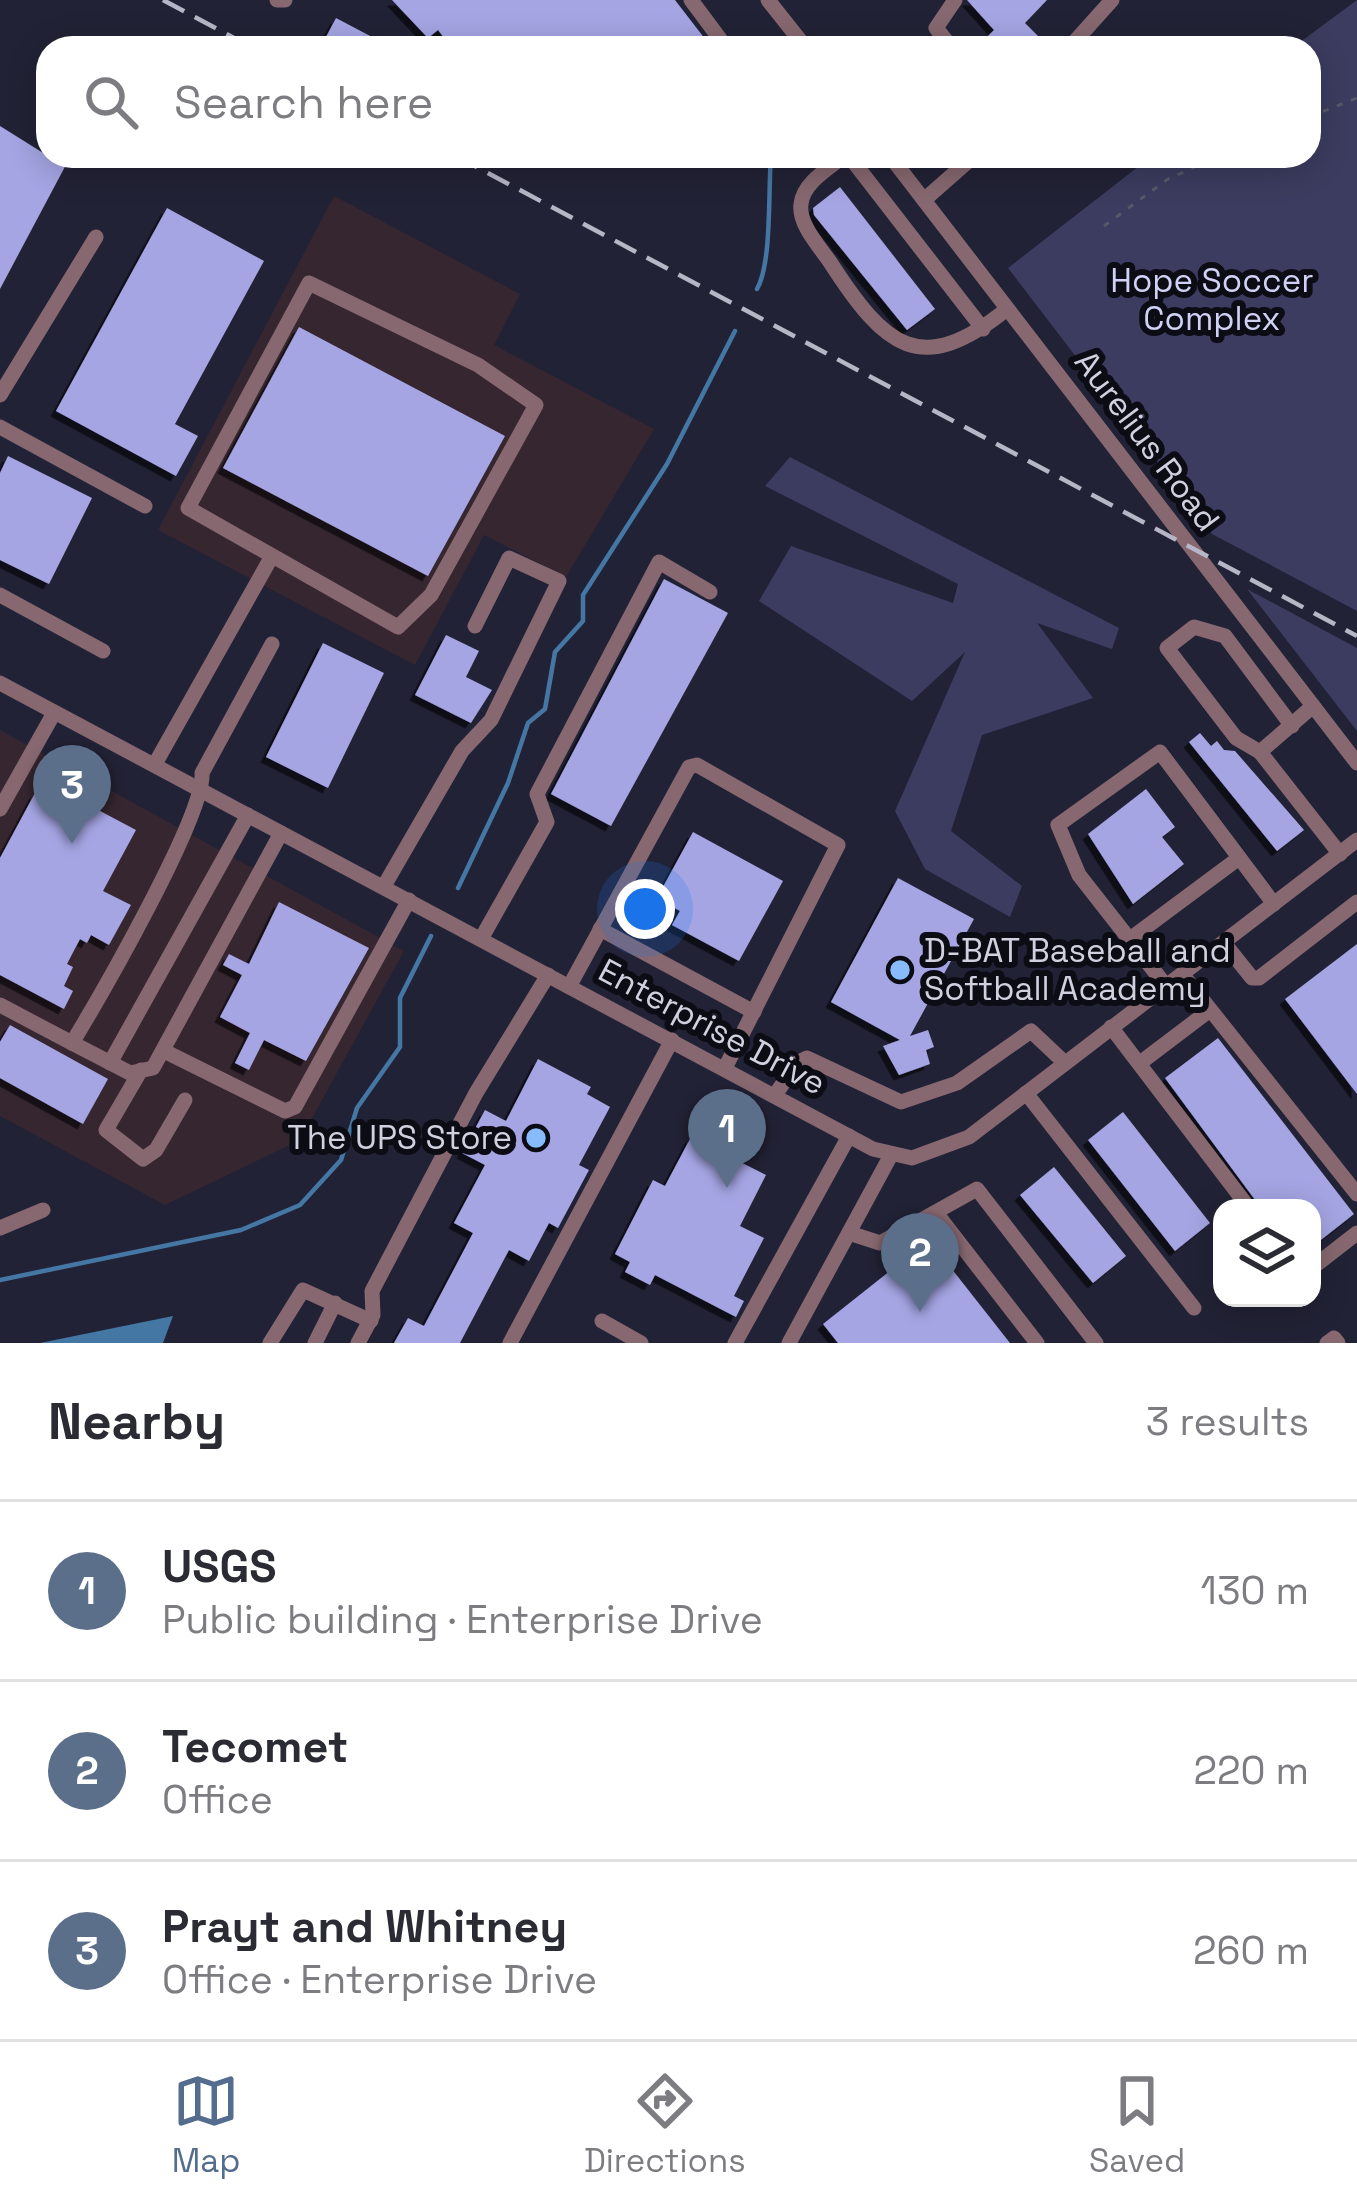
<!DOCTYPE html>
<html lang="en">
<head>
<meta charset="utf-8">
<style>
	:root { --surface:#fff; --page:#f2f2f3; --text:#2b2b33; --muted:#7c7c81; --line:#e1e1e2; --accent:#546c8d }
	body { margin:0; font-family:"Space Grotesk",sans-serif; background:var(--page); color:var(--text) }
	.controls { position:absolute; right:36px; bottom:36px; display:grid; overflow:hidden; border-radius:24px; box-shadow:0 6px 30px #0003 }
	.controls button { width:108px; height:108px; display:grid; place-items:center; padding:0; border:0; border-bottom:3px solid var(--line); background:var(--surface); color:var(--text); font:60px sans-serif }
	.you { position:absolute; left:645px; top:909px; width:42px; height:42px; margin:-30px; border:9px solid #fff; border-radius:50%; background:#1a73e8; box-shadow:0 0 0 18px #1a73e833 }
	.badge { display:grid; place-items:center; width:78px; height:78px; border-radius:50%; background:var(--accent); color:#fff; font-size:39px; font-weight:700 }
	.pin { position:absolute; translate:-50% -99px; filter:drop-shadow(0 3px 6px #0008) }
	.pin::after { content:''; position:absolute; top:63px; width:42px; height:36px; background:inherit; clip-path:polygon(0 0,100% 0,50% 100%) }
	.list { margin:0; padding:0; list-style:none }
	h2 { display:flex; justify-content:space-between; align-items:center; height:156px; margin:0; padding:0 48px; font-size:51px }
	h2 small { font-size:39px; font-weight:400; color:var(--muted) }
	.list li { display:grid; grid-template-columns:78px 1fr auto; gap:36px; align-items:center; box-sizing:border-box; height:180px; padding:0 48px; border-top:3px solid var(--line) }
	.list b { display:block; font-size:45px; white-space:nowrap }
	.list p { margin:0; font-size:39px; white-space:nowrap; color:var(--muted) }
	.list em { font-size:39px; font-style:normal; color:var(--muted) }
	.icon { flex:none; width:66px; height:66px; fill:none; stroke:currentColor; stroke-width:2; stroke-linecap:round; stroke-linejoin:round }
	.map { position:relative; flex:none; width:1357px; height:1343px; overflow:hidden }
	.search { position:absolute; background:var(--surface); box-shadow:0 6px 30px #0003; left:36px; right:36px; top:36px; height:132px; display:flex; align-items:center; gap:30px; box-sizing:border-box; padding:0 42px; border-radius:36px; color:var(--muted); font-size:45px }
	.sheet { height:696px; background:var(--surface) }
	nav { display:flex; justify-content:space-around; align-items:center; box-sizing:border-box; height:168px; border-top:3px solid var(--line); background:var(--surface); font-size:33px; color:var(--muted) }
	nav a { display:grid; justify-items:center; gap:6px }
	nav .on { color:var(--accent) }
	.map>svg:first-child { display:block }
	.industrial { fill:#362630 }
	.green { fill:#3c3c60 }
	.water { fill:#4577a5 }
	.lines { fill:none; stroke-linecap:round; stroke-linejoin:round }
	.stream { stroke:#4577a5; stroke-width:4.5 }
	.building { fill:#a5a5e4; filter:url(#shadow) }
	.path { stroke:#58586a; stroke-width:3; stroke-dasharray:6 9; stroke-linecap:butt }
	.minor { stroke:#876870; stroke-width:15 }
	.rail { stroke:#b6b7c6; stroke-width:4.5; stroke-dasharray:24 12; stroke-linecap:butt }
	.poi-dot { fill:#87bbfb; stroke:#0c0c15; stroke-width:4.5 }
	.labels { text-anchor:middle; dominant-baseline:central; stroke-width:12; stroke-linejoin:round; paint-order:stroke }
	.park-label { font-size:33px; fill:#d0d2f5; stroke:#0c0c15 }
	.street-label { font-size:33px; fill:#d0d1df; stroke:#0c0c15 }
	.poi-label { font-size:33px; fill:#d0d1df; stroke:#0c0c15; text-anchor:start }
</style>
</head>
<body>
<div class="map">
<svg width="1357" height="1343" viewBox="0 0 1357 1343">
	<defs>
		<filter id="shadow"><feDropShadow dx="-5.5" dy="5.5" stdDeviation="0" flood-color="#0009"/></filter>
	</defs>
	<rect width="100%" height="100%" fill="#222236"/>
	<g class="industrial">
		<path d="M334,196L520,294L494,345L654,429L566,577L484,535L415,665L158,530Z"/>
		<path d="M0,730L404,951L300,1140L165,1205L0,1116Z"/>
	</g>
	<g class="green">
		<path d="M1357,0V611L1212,534L1008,268L1152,156H1309V48H1292Z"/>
		<path d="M790,457L1119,628L1112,649L1037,623L1093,698L982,735L951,831L1022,886L1010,917L925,869L895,811L965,652L912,701L759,601L791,546L953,603L958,584L765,486Z"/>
		<path d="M1247,589L1357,648V731Z"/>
	</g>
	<path class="water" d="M173,1316L163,1343H40Z"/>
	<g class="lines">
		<g class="stream">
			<path d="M757,289C772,263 768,192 771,156"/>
			<path d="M458,888L508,783L528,723L545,709L555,652L583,621V595L667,464L735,331"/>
			<path d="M0,1280L241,1230L300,1205L341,1160L357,1108L400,1047V998L431,936"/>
		</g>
	</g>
	<g class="building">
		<path d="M392,0H675L712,48H452L438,30L428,38Z"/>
		<path d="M967,0H1047L1025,23L1042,40L1035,48H976L994,30Z"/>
		<path d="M336,18L393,48H347L326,37Z"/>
		<path d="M0,126L48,156L68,161L0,289Z"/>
		<path d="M840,187L935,309L907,330L814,215L813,208Z"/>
		<path d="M167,208L264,261L175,424L198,436L176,476L56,411Z"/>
		<path d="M299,327L505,436L428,576L223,468Z"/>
		<path d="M8,456L92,498L49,584L0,560V473Z"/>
		<path d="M664,579L728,613L611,826L551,794Z"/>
		<path d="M446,635L479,651L466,677L492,690L471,723L415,695Z"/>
		<path d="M323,643L384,673L328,788L266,757Z"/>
		<path d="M1200,733L1211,746L1217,741L1224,750L1235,751L1304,830L1277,851L1189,742Z"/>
		<path d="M51,785L136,830L103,891L131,905L109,945L91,935L87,943L80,939L67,964L73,967L64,986L73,991L64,1009L0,975V858L35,793L44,798Z"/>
		<path d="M1146,789L1175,827L1162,837L1184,864L1133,904L1088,834Z"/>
		<path d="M693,832L783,881L739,961L672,925L680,911L657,898Z"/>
		<path d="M898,878L974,919L910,1036L928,1030L934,1047L926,1050L930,1064L899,1075L883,1046L900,1040L831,1002Z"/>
		<path d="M279,902L369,948L306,1061L264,1040L249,1070L235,1063L250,1033L220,1017L242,975L223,965L229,954L249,964Z"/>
		<path d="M1357,944V1094L1285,999Z"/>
		<path d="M10,1025L108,1079L83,1124L0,1078V1042Z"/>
		<path d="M1218,1038L1354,1214L1312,1247V1208H1261L1165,1078Z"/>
		<path d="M538,1059L591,1087L587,1094L610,1107L579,1165L589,1170L558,1228L549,1223L529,1261L509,1250L460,1343H394L408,1318L424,1326L473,1233L454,1223L485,1165L462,1153L485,1110L506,1121Z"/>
		<path d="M1123,1112L1210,1223L1175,1251L1088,1140Z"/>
		<path d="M691,1137L766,1175L740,1226L764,1238L734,1296L744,1301L736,1317L655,1275L650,1285L625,1272L630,1262L615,1254L653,1180L665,1186Z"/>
		<path d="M1054,1167L1126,1256L1093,1283L1020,1195Z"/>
		<path d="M929,1240L1010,1343H838L823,1324Z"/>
	</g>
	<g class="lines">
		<g class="path">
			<path d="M1309,117L1357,98"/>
			<path d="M1104,226L1168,179L1220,156"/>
		</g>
		<g class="minor">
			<path d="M277,0H285"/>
			<path d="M691,0L726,47"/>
			<path d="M768,0L806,48"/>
			<path d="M952,48L936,28L955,0"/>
			<path d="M1069,48L1112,0"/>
			<path d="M844,156C829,168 803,183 801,204C798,224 820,247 830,262C885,347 920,379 1007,309"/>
			<path d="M849,156L983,329"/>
			<path d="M890,156L1357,763"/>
			<path d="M924,200L974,156"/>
			<path d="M309,283L478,365L536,405L431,595L398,627L188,508Z"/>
			<path d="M0,395L96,237"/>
			<path d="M0,427L145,506"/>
			<path d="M0,595L103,651"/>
			<path d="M0,683L873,1149L912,1158L969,1137L1357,840"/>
			<path d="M1313,706L1260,752L1340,854"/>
			<path d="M1260,752L1236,738L1167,648L1194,627L1225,636L1292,726"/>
			<path d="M155,764L272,556"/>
			<path d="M0,809L54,713"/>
			<path d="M384,886L462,751L491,720L559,581L509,558L475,626"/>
			<path d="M600,929L754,1012"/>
			<path d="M481,939L547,822L537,794L659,562L710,592"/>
			<path d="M1130,939L1239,858"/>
			<path d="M1224,943L1252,978H1259L1357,902"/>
			<path d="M1182,974L1357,1194"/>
			<path d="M570,985L689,767L697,765L838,845L725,1068"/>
			<path d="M1166,986L1079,875L1058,825L1160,752L1274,904"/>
			<path d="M0,1005L72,1043C100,997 205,815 202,773L272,644"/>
			<path d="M1111,1027L1249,1208"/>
			<path d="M72,1043L130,1073L153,1068L281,833"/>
			<path d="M164,1051L285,1111L295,1107L409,900"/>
			<path d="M110,1063L248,815"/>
			<path d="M1140,1063L1210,1010"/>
			<path d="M141,1070L106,1130L143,1159L156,1150L185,1100"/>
			<path d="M1026,1093L1194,1308"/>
			<path d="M775,1095L797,1063L807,1058L901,1102L957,1083L1031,1031L1065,1063"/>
			<path d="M937,1214L1037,1343"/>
			<path d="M0,1228L43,1210"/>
			<path d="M849,1233L880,1243L977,1189L1096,1343"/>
			<path d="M1312,1268L1357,1233"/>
			<path d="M602,1321L641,1343"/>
			<path d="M270,1343L303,1290L371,1321"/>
			<path d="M315,1343L335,1303"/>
			<path d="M358,1343L373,1315L372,1291L476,1093L548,975"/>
			<path d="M510,1343L672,1040"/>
			<path d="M735,1343L849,1136"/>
			<path d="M789,1343L891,1155"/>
			<path d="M1327,1343L1334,1338L1338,1343"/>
		</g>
		<g class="rail">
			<path d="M163,0L253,48"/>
			<path d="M456,156L1357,636"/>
		</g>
	</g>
	<g class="poi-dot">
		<circle cx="900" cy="970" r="12"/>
		<circle cx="536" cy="1138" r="12"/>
	</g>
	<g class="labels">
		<g class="park-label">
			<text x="1212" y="281">Hope Soccer<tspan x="1212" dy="38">Complex</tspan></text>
		</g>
		<g class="street-label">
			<text transform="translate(1147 441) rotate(53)">Aurelius Road</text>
			<text transform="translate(712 1027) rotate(28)">Enterprise Drive</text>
		</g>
		<g class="poi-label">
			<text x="924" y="951">D-BAT Baseball and<tspan x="924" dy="38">Softball Academy</tspan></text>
			<text x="512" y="1138" text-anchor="end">The UPS Store</text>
		</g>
	</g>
</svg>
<div class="controls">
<button><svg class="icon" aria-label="layers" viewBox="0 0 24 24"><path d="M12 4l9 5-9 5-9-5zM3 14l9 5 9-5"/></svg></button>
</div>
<div class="you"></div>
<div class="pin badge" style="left:727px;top:1188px;background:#5c6f8a">1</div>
<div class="pin badge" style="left:920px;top:1312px;background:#5c6f8a">2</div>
<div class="pin badge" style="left:72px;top:844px;background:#5c6f8a">3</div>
<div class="search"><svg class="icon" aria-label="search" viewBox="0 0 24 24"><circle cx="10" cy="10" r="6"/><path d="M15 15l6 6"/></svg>Search here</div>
</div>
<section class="sheet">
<h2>Nearby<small>3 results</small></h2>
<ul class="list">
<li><span class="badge" style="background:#5c6f8a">1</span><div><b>USGS</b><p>Public building · Enterprise Drive</p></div><em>130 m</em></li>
<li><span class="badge" style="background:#5c6f8a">2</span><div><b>Tecomet</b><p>Office</p></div><em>220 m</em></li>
<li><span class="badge" style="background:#5c6f8a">3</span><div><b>Prayt and Whitney</b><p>Office · Enterprise Drive</p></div><em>260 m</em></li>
</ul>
</section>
<nav>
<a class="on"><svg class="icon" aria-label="map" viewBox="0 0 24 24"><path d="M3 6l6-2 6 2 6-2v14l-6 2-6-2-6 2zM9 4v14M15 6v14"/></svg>Map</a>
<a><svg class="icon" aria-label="directions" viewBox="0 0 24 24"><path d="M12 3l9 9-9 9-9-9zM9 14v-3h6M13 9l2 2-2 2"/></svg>Directions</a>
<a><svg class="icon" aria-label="saved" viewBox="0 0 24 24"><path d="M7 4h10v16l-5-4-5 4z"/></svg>Saved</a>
</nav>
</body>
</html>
